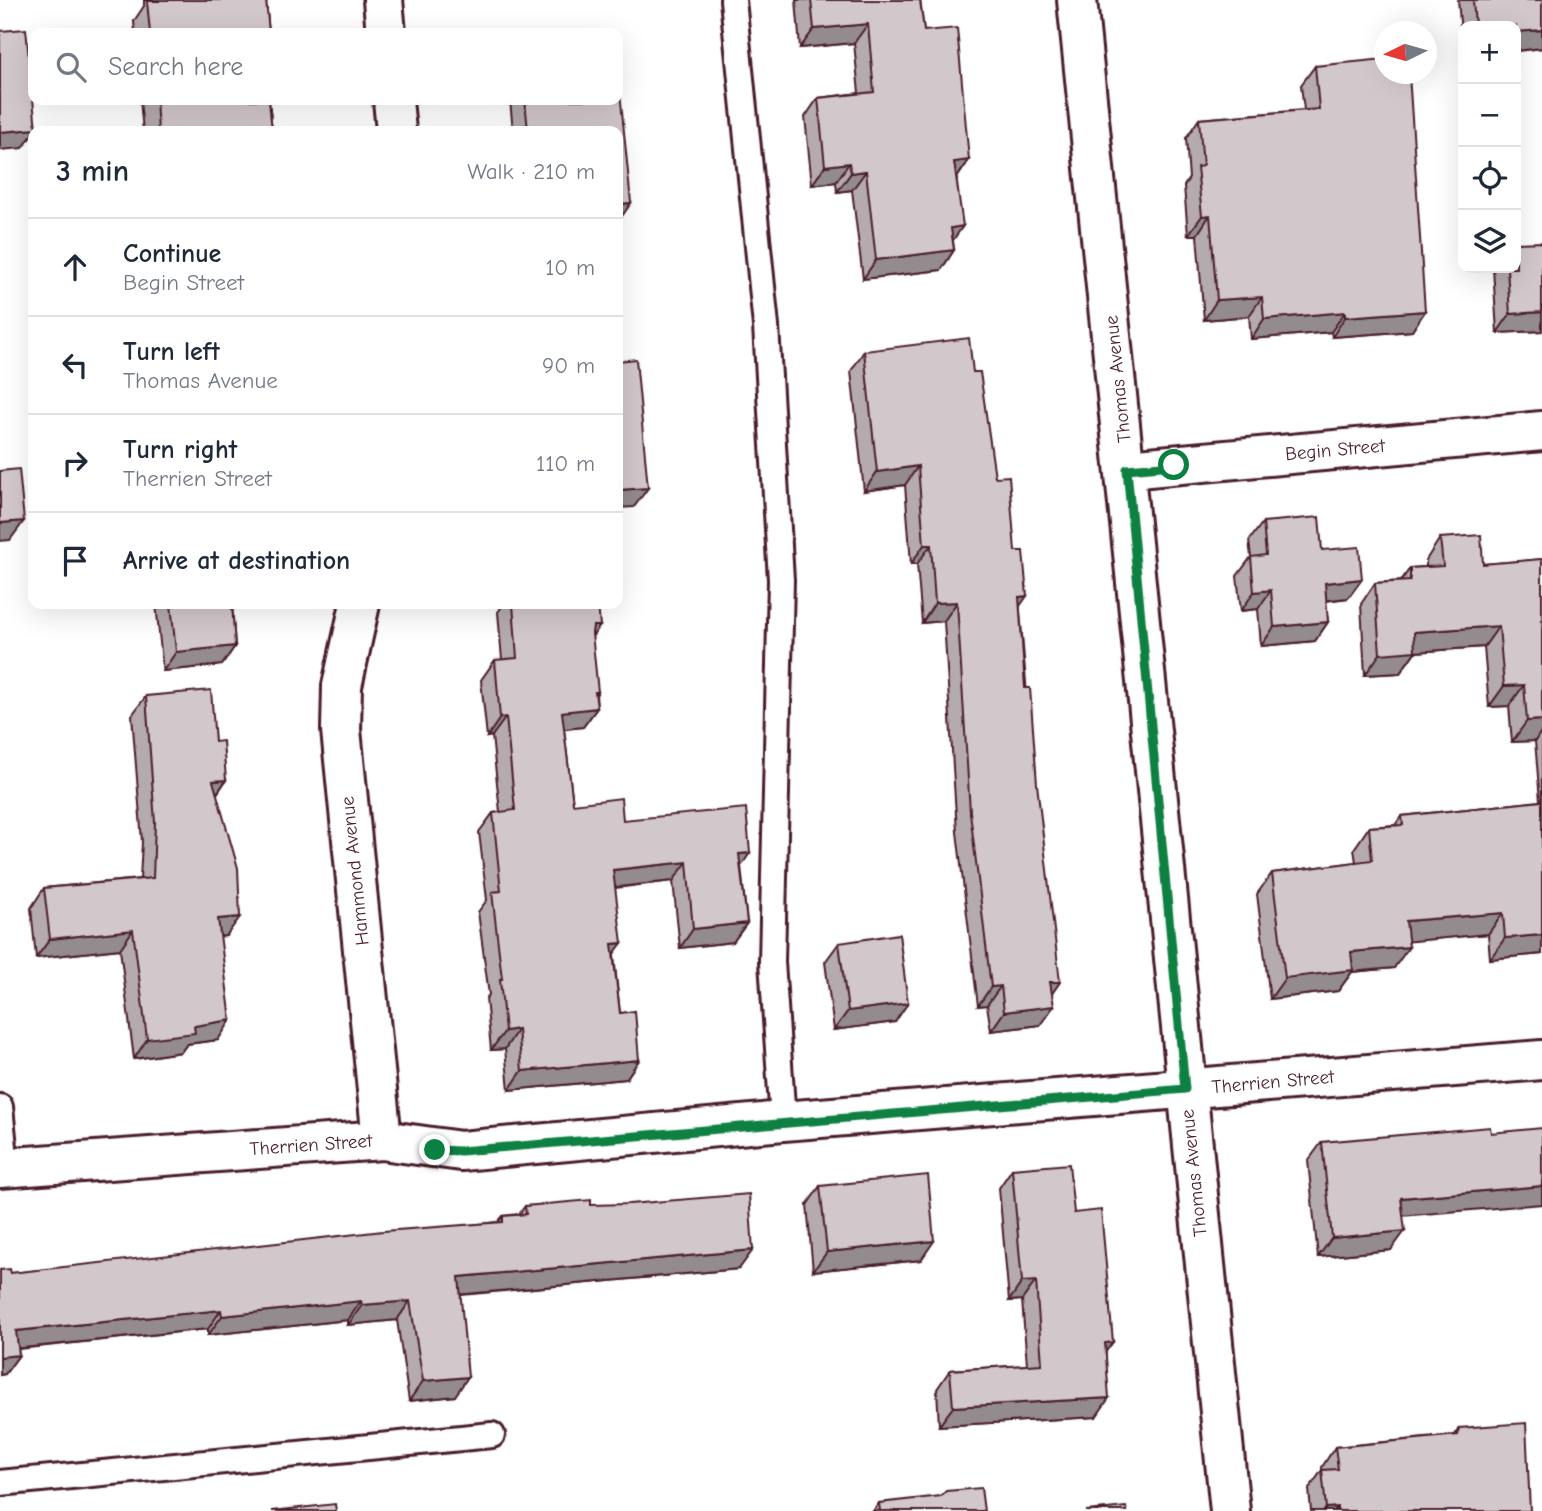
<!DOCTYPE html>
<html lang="en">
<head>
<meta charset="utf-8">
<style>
	:root { --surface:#fff; --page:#f2f2f3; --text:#1f2937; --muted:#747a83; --line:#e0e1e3 }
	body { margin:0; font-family:"Comic Neue",sans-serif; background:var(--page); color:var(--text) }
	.controls { position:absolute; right:21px; top:21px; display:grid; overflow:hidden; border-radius:14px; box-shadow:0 7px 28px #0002 }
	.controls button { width:63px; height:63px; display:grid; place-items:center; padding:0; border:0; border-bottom:2px solid var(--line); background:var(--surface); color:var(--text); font:35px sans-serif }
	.compass { position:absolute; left:1374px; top:21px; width:63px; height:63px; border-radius:50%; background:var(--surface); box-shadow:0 7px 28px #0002; rotate:265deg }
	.stop { position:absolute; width:21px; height:21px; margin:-16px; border:5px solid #0b8043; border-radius:50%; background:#fff }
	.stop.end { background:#0b8043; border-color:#fff; box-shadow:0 2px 7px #0008 }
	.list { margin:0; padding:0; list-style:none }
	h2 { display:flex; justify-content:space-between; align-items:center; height:91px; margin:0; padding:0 28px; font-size:30px }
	h2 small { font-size:23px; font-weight:400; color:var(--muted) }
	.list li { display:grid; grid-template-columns:46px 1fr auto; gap:21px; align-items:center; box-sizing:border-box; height:98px; padding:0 28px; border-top:2px solid var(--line) }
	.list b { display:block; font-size:26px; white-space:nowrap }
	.list p { margin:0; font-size:23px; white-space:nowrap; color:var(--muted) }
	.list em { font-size:23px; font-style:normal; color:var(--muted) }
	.icon { flex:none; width:38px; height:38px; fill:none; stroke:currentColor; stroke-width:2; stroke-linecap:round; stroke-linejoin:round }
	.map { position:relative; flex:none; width:1542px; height:1511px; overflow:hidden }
	.search { position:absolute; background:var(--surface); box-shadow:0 7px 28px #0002; left:28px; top:28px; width:595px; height:77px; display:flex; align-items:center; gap:18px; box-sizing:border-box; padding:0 24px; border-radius:14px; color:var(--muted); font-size:26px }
	.panel { position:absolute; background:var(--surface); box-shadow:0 7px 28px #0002; left:28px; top:126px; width:595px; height:483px; border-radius:14px }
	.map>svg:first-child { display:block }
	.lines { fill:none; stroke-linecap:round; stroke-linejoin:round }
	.lane-casing { stroke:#4a1f2b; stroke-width:30 }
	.street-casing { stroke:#4a1f2b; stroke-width:44 }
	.lane { stroke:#fff; stroke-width:24 }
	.street { stroke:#fff; stroke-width:38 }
	.wall { fill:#b5abaf; stroke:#4a1f2b; stroke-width:2 }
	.shaded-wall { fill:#938b8e; stroke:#4a1f2b; stroke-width:2 }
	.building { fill:#d2c7cb; stroke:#4a1f2b; stroke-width:2 }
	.route { stroke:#0b8043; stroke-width:9 }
	.labels { text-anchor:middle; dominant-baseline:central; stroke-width:5; stroke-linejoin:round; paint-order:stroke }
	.street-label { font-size:19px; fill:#4a1f2b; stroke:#fff }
</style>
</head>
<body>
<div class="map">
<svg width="1542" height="1511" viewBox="0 0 1542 1511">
	<rect width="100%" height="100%" fill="#fff"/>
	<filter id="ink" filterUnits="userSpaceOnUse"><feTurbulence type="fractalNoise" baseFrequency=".0143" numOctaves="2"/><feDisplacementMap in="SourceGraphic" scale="14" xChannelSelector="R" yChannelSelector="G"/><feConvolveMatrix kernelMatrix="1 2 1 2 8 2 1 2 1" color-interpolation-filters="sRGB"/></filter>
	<g filter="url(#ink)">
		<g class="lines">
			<g class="lane-casing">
				<g id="lane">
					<path d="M733,0L766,326L781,580L772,962L783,1121"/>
					<path d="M0,1107L6,1167"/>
					<path d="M0,1483L492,1435"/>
				</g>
			</g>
			<g class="street-casing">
				<g id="street">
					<path d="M383,0L386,33"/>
					<path d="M1077,0C1131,503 1177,1007 1230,1511"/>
					<path d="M393,100L396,131"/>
					<path d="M1127,469L1542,431"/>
					<path d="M360,604L342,686L341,730L382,1140"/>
					<path d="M0,1168L382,1140L461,1151L783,1121L1542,1060"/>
				</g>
			</g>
			<use href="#lane" class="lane"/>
			<use href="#street" class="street"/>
		</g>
		<g class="wall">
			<path d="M144,0H266L269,33H135L134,21L144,6Z"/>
			<path d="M796,0H920L924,31L969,160L957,178L953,240L954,250L941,270L863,279L852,190L837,192L836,182L812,185L805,117L818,98L859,93L854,43L800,48Z"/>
			<path d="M1458,0H1542V48L1516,51V26H1463V55Z"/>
			<path d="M1315,66L1425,311L1412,331L1332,337L1331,332L1251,339L1249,316L1204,320L1197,235H1188L1184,186L1189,178L1186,138L1199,119L1304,110L1301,85Z"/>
			<path d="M140,100H269L272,131H143Z"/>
			<path d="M510,100H618V222V131H513Z"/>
			<path d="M1542,242V331L1497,333L1493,268H1516Z"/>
			<path d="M864,351L973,372L995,477L1015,551L1052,993L1040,1025L991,1031L987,1005L978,1006L957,832L944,621L922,623L917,564H911L905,485L864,491L851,371Z"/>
			<path d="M1263,522L1322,550L1362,579L1348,598L1326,601L1328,622L1315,641L1261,646L1258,609L1241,611L1237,576L1251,557L1249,541Z"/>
			<path d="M1440,538L1483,564L1542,559V954L1490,959L1488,934L1408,941L1394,968L1352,972L1338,991L1270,999L1257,894L1272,873L1356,862L1354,849L1369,827L1395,825L1402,816L1540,801L1535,741L1512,742L1509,706L1489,707L1484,647L1415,652L1400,673L1365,675L1361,604L1375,583L1401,581L1410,568L1426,567V560Z"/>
			<path d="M156,604H232L235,646L222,665L163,671Z"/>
			<path d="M504,604H605L598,605L592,637L597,708L583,727L564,729L573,804L623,820L741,866L747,923L733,942L680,948L673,881L615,888L614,955L620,1013L639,1060L626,1079L509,1090L505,1049L491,1050L486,998L489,995L478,912L487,900L479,832L493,813L500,812L492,736L487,737L481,680L495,660H502L498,612Z"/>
			<path d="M146,696L215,742L226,780L217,794L226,936L220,937L218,1040L187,1044L181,1052L134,1059L120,949L36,958L31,908L44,888L140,879L142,842L132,715Z"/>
			<path d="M839,943L895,1022L834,1030L825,962Z"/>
			<path d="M1491,1133L1403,1216L1391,1250L1318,1257L1308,1161L1322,1142Z"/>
			<path d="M1012,1169L1074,1213L1106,1352L1096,1417L939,1426L937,1389L950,1370L1027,1365L1022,1300L1009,1301L999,1188Z"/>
			<path d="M820,1186L921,1260L813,1271L807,1205Z"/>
			<path d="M591,1205L739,1269L461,1295L455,1396L409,1401L397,1320L348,1325V1320L208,1335V1329L18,1349L19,1355L5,1374L0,1375V1270L11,1273L498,1222L503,1216L519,1214L525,1206Z"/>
			<path d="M1459,1428L1530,1511H1311L1309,1489L1322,1470V1467L1335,1447L1455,1435Z"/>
			<path d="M879,1503L984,1511H873Z"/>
		</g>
		<g class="shaded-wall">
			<path d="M868,24L854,43L800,48L814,29Z"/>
			<path d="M1542,30V48L1516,51V32Z"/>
			<path d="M36,129L23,148L0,150V132Z"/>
			<path d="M969,160L956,179L954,162Z"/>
			<path d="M849,163L836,182L812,185L825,166Z"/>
			<path d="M866,171L852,190L837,192L851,173Z"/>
			<path d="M631,203L618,222V204Z"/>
			<path d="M1210,215L1197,235H1188L1202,216Z"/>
			<path d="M963,226L949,246L951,228Z"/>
			<path d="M954,250L941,270L863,279L876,260Z"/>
			<path d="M1262,297L1249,316L1204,320L1217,300Z"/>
			<path d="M1425,311L1412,331L1332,337L1345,317Z"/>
			<path d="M1345,312L1331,332L1251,339L1264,319Z"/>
			<path d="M1542,312V331L1497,333L1510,314Z"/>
			<path d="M918,466L905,485L864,491L877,472Z"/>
			<path d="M648,488L634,507L618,508V490Z"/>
			<path d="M24,521L10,540L0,541V523Z"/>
			<path d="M924,545H931L917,564H911Z"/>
			<path d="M1362,579L1348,598L1311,602L1325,583Z"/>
			<path d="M1271,590L1258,609L1241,611L1254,592Z"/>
			<path d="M1027,596L1013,616L1019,597Z"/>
			<path d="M957,602L944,621L922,623L935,603Z"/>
			<path d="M1328,622L1315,641L1261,646L1274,627Z"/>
			<path d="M593,626H600L586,645Z"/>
			<path d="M1499,626L1484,647L1415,652L1400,673L1365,675L1380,654L1414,632Z"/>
			<path d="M235,646L222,665L163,671L176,652Z"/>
			<path d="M1524,685L1509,706L1489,707L1504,686Z"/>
			<path d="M595,692H598L587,709L597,708L583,727L548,731L562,712Z"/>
			<path d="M506,717L492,736L487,737L500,718Z"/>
			<path d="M1542,720V730L1535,741L1512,742L1527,721Z"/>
			<path d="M226,780L213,799V781Z"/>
			<path d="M750,853L737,872L739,854Z"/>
			<path d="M687,862L673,881L600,889L613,870Z"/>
			<path d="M1503,913L1488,934L1392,943L1406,921Z"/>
			<path d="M240,917L226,936L204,938L218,919Z"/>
			<path d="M747,923L733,942L680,948L693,929Z"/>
			<path d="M133,930L120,949L36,958L50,939Z"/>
			<path d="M1542,935V954L1490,959L1505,938Z"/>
			<path d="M622,943L608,962L612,944Z"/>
			<path d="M1409,947L1394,968L1352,972L1338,991L1270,999L1285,978L1351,952Z"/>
			<path d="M1050,982H1060L1047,1001Z"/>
			<path d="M1001,986L987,1005L978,1006L991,987Z"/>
			<path d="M908,1003L895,1022L834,1030L848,1011Z"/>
			<path d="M1054,1006L1040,1025L991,1031L1004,1012Z"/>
			<path d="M231,1020L218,1040L187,1044L181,1052L134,1059L147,1039L194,1026Z"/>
			<path d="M518,1029L505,1049L491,1050L505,1031Z"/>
			<path d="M639,1060L626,1079L509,1090L522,1071Z"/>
			<path d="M1542,1186V1204L1388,1217L1401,1198Z"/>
			<path d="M1405,1231L1391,1250L1318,1257L1332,1238Z"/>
			<path d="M934,1241L921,1260L813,1271L827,1252Z"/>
			<path d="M753,1250L739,1269L445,1296L459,1277Z"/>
			<path d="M1036,1281L1022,1300L1009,1301L1022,1282Z"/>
			<path d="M361,1301L348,1320L208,1335L222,1316Z"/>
			<path d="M410,1301L397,1320L348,1325L362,1305Z"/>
			<path d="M221,1310L208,1329L3,1350L16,1331Z"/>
			<path d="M1113,1342L1099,1361L1105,1343Z"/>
			<path d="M19,1355L5,1374L0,1375V1357Z"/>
			<path d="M468,1377L455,1396L409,1401L423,1381Z"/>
			<path d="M1109,1398L1096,1417L939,1426L953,1407Z"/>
			<path d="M1337,1507L1334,1511H1324L1326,1508Z"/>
		</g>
		<g class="building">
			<path d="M159,0H266L269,33H150L147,1H159Z"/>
			<path d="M811,0H920L924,31L957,28L969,160L954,162L963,226L951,228L954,250L876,260L866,171L851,173L849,163L825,166L818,98L874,92L868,24L814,29Z"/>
			<path d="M1473,0H1542V30L1516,32V26H1475Z"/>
			<path d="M26,29L36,129L0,132V31Z"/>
			<path d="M1384,59V74H1409L1425,311L1345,317V312L1264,319L1262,297L1217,300L1210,215L1202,216L1197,167L1203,166L1199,119L1319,109L1315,66Z"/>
			<path d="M618,71L631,203L618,204V131H528L525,100H618Z"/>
			<path d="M156,100H269L272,131H158Z"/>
			<path d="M1542,242V312L1510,314L1507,268H1516V243Z"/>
			<path d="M969,338L973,372H980L995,477L1009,476L1015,551H1023L1027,596L1019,597L1025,688H1030L1037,784L1060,982H1050L1054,1006L1004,1012L1001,986L991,987L970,812L957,602L935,603L931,545H924L918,466L877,472L864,351Z"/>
			<path d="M636,359L648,488L618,490V361Z"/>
			<path d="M19,469L24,521L0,523V471Z"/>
			<path d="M1319,517L1322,550L1359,547L1362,579L1325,583L1328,622L1274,627L1271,590L1254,592L1251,557L1266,555L1263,522Z"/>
			<path d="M1481,535L1483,564L1542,559V720L1527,721L1524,685L1504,686L1499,626L1414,632L1415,651L1380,654L1375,583L1410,581V568L1443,566L1440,538Z"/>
			<path d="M171,604H232L235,646L176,652Z"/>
			<path d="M513,604H598L600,626H593L592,633L598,692H595L597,708L562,712L573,804L621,798L623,820L746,808L750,853L739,854L747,923L693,929L687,862L613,870L622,943L612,944L620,1013L635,1011L639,1060L522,1071L518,1029L505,1031L500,979H502L492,892L501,891L493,813L515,810L506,717L500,718L495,660L517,658Z"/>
			<path d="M211,690L215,742L223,741L226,780L213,781L238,868L240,917L218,919L231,1020L194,1026L195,1033L147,1039L133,930L50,939L44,888L153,878L155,823L146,696Z"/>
			<path d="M1542,801V935L1505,938L1503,913L1406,921L1409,947L1351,952L1353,970L1285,978L1272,873L1372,860L1369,827L1403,825L1402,816Z"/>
			<path d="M899,934L908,1003L848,1011L839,943Z"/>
			<path d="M1490,1127L1491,1133L1542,1128V1186L1401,1198L1405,1231L1332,1238L1322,1142Z"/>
			<path d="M1069,1164L1074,1213L1101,1210L1113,1342L1105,1343L1109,1398L953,1407L950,1370L1042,1364L1036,1281L1022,1282L1012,1169Z"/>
			<path d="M928,1175L934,1241L827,1252L820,1186Z"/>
			<path d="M749,1194L753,1250L459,1277L468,1377L423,1381L410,1301L362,1305L361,1301L222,1316L221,1310L16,1331L19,1355L0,1357V1270L10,1269L11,1273L383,1231L503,1222V1216L526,1214L525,1206L591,1200V1205L629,1204Z"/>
			<path d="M1526,1423L1530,1511H1337V1507L1326,1508L1322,1470L1338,1469L1335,1447L1458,1435L1459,1428Z"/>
			<path d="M981,1488L984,1511H880L879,1503L941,1496L946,1491Z"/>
			<path d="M335,1504L336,1511H272Z"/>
			<path d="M1126,1507L1127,1511H1086Z"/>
		</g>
	</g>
	<g class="lines" filter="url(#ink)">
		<path class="route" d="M435,1150L461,1151L1185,1089L1127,469L1174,465"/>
	</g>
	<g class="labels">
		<g class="street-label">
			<text transform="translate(1118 379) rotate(-96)">Thomas Avenue</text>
			<text transform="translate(1335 450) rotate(-5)">Begin Street</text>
			<text transform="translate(355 871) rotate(-96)">Hammond Avenue</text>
			<text transform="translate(1273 1082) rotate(-5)">Therrien Street</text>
			<text transform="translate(311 1145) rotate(-4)">Therrien Street</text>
			<text transform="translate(1194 1173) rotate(-96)">Thomas Avenue</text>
		</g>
	</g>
</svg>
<div class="controls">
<button>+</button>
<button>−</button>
<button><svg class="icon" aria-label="locate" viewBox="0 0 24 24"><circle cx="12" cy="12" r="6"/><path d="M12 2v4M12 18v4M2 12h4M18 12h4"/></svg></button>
<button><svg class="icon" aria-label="layers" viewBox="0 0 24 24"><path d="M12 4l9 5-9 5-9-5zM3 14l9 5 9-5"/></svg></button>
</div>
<svg class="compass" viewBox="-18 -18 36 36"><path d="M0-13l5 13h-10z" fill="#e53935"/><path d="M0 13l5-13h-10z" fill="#747a83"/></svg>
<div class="stop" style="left:1174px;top:465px"></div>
<div class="stop end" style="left:435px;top:1150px"></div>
<div class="search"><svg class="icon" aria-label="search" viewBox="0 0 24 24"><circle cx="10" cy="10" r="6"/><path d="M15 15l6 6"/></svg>Search here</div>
<section class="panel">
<h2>3 min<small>Walk · 210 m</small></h2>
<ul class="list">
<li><svg class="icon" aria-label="ahead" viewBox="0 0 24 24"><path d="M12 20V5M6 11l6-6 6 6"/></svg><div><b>Continue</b><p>Begin Street</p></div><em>10 m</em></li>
<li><svg class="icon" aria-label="left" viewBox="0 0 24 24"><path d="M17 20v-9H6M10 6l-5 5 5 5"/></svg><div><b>Turn left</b><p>Thomas Avenue</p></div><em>90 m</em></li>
<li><svg class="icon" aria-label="right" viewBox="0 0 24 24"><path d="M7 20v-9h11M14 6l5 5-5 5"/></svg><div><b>Turn right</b><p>Therrien Street</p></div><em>110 m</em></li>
<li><svg class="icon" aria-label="arrive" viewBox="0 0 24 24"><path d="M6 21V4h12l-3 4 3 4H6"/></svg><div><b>Arrive at destination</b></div></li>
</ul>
</section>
</div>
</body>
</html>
